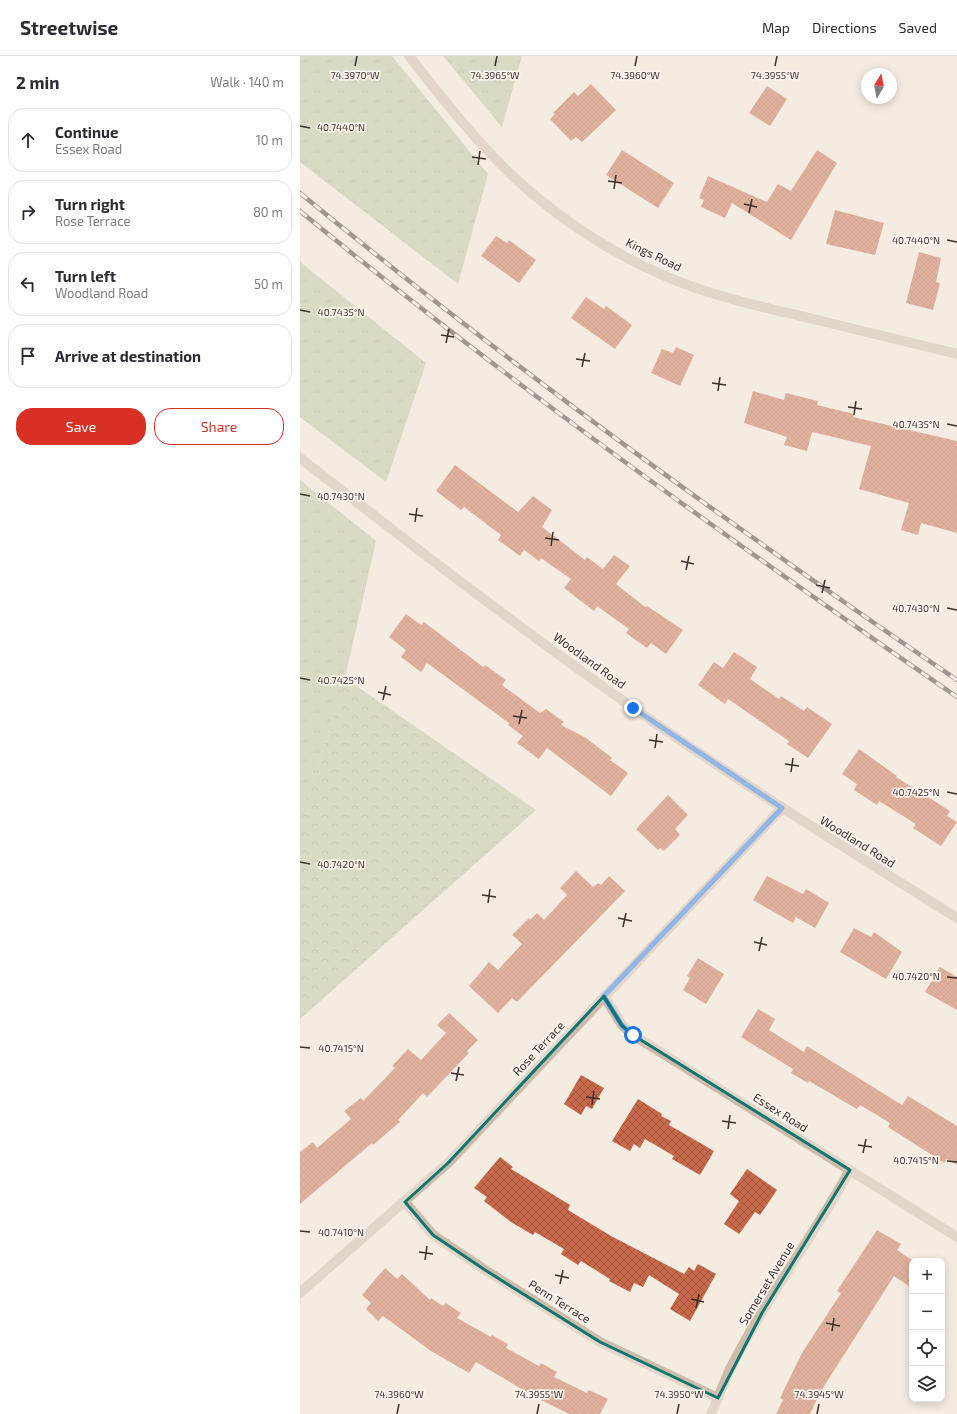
<!DOCTYPE html>
<html lang="en">
<head>
<meta charset="utf-8">
<style>
	:root { --surface:#fff; --page:#f2f2f3; --text:#2b2b33; --muted:#7c7c81; --line:#e1e1e2; --accent:#d93025 }
	body { margin:0; font-family:"Exo 2",sans-serif; background:var(--page); color:var(--text) }
	.controls { position:absolute; right:12px; bottom:12px; display:grid; overflow:hidden; border-radius:8px; box-shadow:0 2px 10px #0003 }
	.controls button { width:36px; height:36px; display:grid; place-items:center; padding:0; border:0; border-bottom:1px solid var(--line); background:var(--surface); color:var(--text); font:20px sans-serif }
	.compass { position:absolute; left:561px; top:12px; width:36px; height:36px; border-radius:50%; background:var(--surface); box-shadow:0 2px 10px #0003; rotate:10deg }
	.stop { position:absolute; width:12px; height:12px; margin:-9px; border:3px solid #1a73e8; border-radius:50%; background:#fff }
	.stop.end { background:#1a73e8; border-color:#fff; box-shadow:0 1px 4px #0008 }
	.list { margin:0; padding:0; list-style:none }
	h2 { display:flex; justify-content:space-between; align-items:center; height:52px; margin:0; padding:0 16px; font-size:17px }
	h2 small { font-size:13px; font-weight:400; color:var(--muted) }
	.list li { display:grid; grid-template-columns:26px 1fr auto; gap:12px; align-items:center; box-sizing:border-box; height:64px; margin:0 8px 8px; padding:0 8px; border:1px solid var(--line); border-radius:16px }
	.list b { display:block; font-size:15px; white-space:nowrap }
	.list p { margin:0; font-size:13px; white-space:nowrap; color:var(--muted) }
	.list em { font-size:13px; font-style:normal; color:var(--muted) }
	.actions { display:flex; gap:8px; padding:12px 16px }
	.actions a { flex:1; padding:9px 0; border:1px solid var(--accent); border-radius:16px; text-align:center; font-size:14px; color:var(--accent) }
	.actions .main { background:var(--accent); color:#fff }
	.icon { flex:none; width:22px; height:22px; fill:none; stroke:currentColor; stroke-width:2; stroke-linecap:round; stroke-linejoin:round }
	.map { position:relative; flex:none; width:657px; height:1358px; overflow:hidden }
	header { display:flex; align-items:center; gap:24px; box-sizing:border-box; height:56px; padding:0 20px; background:var(--surface); border-bottom:1px solid var(--line) }
	header strong { font-size:19px }
	nav { display:flex; gap:22px; margin-inline-start:auto; font-size:14px }
	main { display:flex }
	aside { flex:1; background:var(--surface) }
	.map>svg:first-child { display:block }
	.grass { fill:url(#grass-tufts) }
	.forest { fill:url(#forest-crowns) }
	.building { fill:url(#building-cross-hatch) }
	.lines { fill:none; stroke-linecap:round; stroke-linejoin:round }
	.minor { stroke:#cdbbac; stroke-width:10 }
	.rail-casing { stroke:#3b302b; stroke-width:4.5 }
	.rail { stroke:#fbf5ee; stroke-width:3; stroke-dasharray:9; stroke-linecap:butt }
	.route { stroke:#1a73e8; stroke-width:5 }
	.marked { fill:none; stroke:#0f766e; stroke-width:3; stroke-linejoin:round }
	.ticks { fill:none; stroke:#3b302b; stroke-width:1.5 }
	.labels { text-anchor:middle; dominant-baseline:central; stroke-width:3.5; stroke-linejoin:round; paint-order:stroke }
	.street-label { font-size:12px; fill:#3b302b; stroke:#fbf5ee }
	.ticks-label { font-size:10px; text-anchor:middle; fill:#3b302b; stroke:#fbf5ee; stroke-width:3.5; stroke-linejoin:round; paint-order:stroke }
</style>
</head>
<body>
<header>
<strong>Streetwise</strong>
<nav><a>Map</a><a>Directions</a><a>Saved</a></nav>
</header>
<main>
<aside>
<h2>2 min<small>Walk · 140 m</small></h2>
<ul class="list">
<li><svg class="icon" aria-label="ahead" viewBox="0 0 24 24"><path d="M12 20V5M6 11l6-6 6 6"/></svg><div><b>Continue</b><p>Essex Road</p></div><em>10 m</em></li>
<li><svg class="icon" aria-label="right" viewBox="0 0 24 24"><path d="M7 20v-9h11M14 6l5 5-5 5"/></svg><div><b>Turn right</b><p>Rose Terrace</p></div><em>80 m</em></li>
<li><svg class="icon" aria-label="left" viewBox="0 0 24 24"><path d="M17 20v-9H6M10 6l-5 5 5 5"/></svg><div><b>Turn left</b><p>Woodland Road</p></div><em>50 m</em></li>
<li><svg class="icon" aria-label="arrive" viewBox="0 0 24 24"><path d="M6 21V4h12l-3 4 3 4H6"/></svg><div><b>Arrive at destination</b></div></li>
</ul>
<div class="actions"><a class="main">Save</a><a>Share</a></div>
</aside>
<div class="map">
<svg width="657" height="1358" viewBox="0 0 657 1358">
	<defs>
		<pattern id="grass-tufts" width="24" height="20" patternUnits="userSpaceOnUse"><rect width="24" height="20" fill="#b8c4a0"/><path d="M3 7l-1-3M5 7V3M7 7l1-3M15 17l-1-3M17 17v-4M19 17l1-3" fill="none" stroke="#97a083"/></pattern>
		<pattern id="forest-crowns" width="20" height="18" patternUnits="userSpaceOnUse"><rect width="20" height="18" fill="#b8c4a0"/><path d="M2 6a3 3 0 1 1 6 0M12 15a3 3 0 1 1 6 0" fill="none" stroke="#97a083"/></pattern>
		<pattern id="building-cross-hatch" width="8" height="8" patternUnits="userSpaceOnUse"><rect width="8" height="8" fill="#c8694b"/><path d="M0 0l8 8M0 8l8-8" fill="none" stroke="#a4573f"/></pattern>
	</defs>
	<rect width="100%" height="100%" fill="#f4ebe1"/>
	<g class="grass">
		<path d="M0,0H92L188,118L158,228L0,106Z"/>
		<path d="M143,0H222L202,71Z"/>
		<path d="M0,206L126,307L86,426L0,361Z"/>
		<path d="M0,424L76,485L45,622L9,739L0,747Z"/>
	</g>
	<path class="forest" d="M45,622L236,754L0,963V747L9,739Z"/>
	<g class="building">
		<path d="M291,28L316,54L282,86L276,81L271,85L250,63L255,58L253,57L274,36L278,40Z"/>
		<path d="M467,30L487,43L470,70L449,57Z"/>
		<path d="M322,94L374,127L358,152L306,119Z"/>
		<path d="M517,94L537,107L491,184L432,147L425,162L401,151L404,144L399,142L408,120L467,146L478,128L491,135Z"/>
		<path d="M535,154L584,167L575,199L526,188Z"/>
		<path d="M196,180L207,187L209,184L236,204L219,227L181,200Z"/>
		<path d="M619,196L641,202L636,226L640,227L633,254L606,247Z"/>
		<path d="M286,241L304,253L306,250L332,269L315,293L271,262Z"/>
		<path d="M376,291L394,299L380,330L351,317L362,293L373,297Z"/>
		<path d="M453,335L484,344L486,337L518,345L517,349L554,358L553,361L657,385V477L621,467L618,479L601,474L609,447L559,433L571,390L512,376L507,395L484,389L487,381L444,367Z"/>
		<path d="M155,409L218,456L233,440L252,454L242,471L285,504L287,501L303,513L314,499L330,510L316,528L345,551L347,550L383,574L366,598L351,587L347,592L326,577L329,573L297,550L294,555L264,532L271,523L241,502L239,505L224,494L220,500L198,484L201,479L164,451L161,454L136,435Z"/>
		<path d="M106,558L121,569L124,566L183,611L185,609L206,624L202,629L240,657L246,653L264,666L261,669L286,682L312,702L310,704L328,717L311,740L247,692L239,703L217,687L223,680L208,669L209,667L127,607L121,616L101,601L106,594L89,581Z"/>
		<path d="M434,596L457,611L450,623L479,643L481,640L504,655L507,651L532,668L508,702L487,688L489,685L428,643L425,648L398,629L414,606L423,612Z"/>
		<path d="M559,693L597,720L596,721L650,755L647,760L657,766L641,790L613,772L616,768L579,745L577,749L554,734L557,728L542,718Z"/>
		<path d="M368,739L388,759L375,773L380,779L364,795L360,792L358,794L336,773Z"/>
		<path d="M276,815L293,831L298,827L301,829L309,820L325,835L217,946L212,942L198,957L169,930L189,906L198,914L222,888L212,879L229,862L230,864L237,857L244,864L267,839L260,832Z"/>
		<path d="M467,820L503,838L506,833L529,847L515,872L496,861L493,867L453,844Z"/>
		<path d="M554,872L571,881L574,876L602,896L586,923L540,896Z"/>
		<path d="M398,902L424,918L406,948L383,934L390,922L387,920Z"/>
		<path d="M640,911L657,921V954L625,936Z"/>
		<path d="M458,953L475,963L469,974L504,996L507,990L602,1049L608,1040L657,1070V1109L647,1103L644,1107L624,1094L588,1071L590,1067L560,1049L557,1053L509,1025L508,1027L491,1017L493,1013L441,981Z"/>
		<path d="M149,957L178,984L167,995L169,997L127,1041L123,1037L98,1064L100,1066L73,1089L72,1087L0,1148V1096L13,1086L17,1092L51,1063L44,1055L61,1042L63,1045L95,1012L92,1010L108,993L121,1004L146,977L137,969Z"/>
		<path d="M281,1019L304,1032L292,1053L286,1050L281,1059L264,1048Z"/>
		<path d="M338,1043L362,1058L361,1060L371,1065L369,1069L414,1095L400,1119L372,1103L374,1100L345,1083L340,1092L334,1088L330,1095L312,1085Z"/>
		<path d="M200,1101L213,1111L211,1113L270,1149L268,1154L311,1180L384,1218L389,1211L394,1215L398,1208L416,1218L390,1265L370,1253L379,1238L349,1219L343,1231L334,1227L330,1236L309,1225L310,1223L281,1205L278,1209L261,1198L264,1193L235,1176L233,1179L211,1166L184,1145L187,1141L174,1132Z"/>
		<path d="M447,1113L477,1134L460,1159L455,1156L439,1178L424,1168L439,1145L430,1138Z"/>
		<path d="M577,1174L601,1188L597,1194L612,1204V1232L594,1220L521,1335L510,1358H476L483,1344L480,1342L502,1297L541,1237L537,1235Z"/>
		<path d="M85,1212L97,1223L102,1218L130,1244L131,1242L143,1250L146,1247L161,1257L157,1262L191,1281L192,1279L208,1288L206,1292L239,1310L241,1307L257,1316L254,1321L287,1337L289,1334L308,1343L300,1358H269L237,1342L176,1306L169,1317L131,1295L83,1260L78,1265L66,1253L71,1247L62,1239Z"/>
	</g>
	<g class="lines">
		<g class="minor">
			<path d="M109,0C143,43 177,87 217,124C268,171 332,210 396,232C433,245 471,253 509,262C558,274 608,286 657,298"/>
			<path d="M0,402C109,487 219,572 332,651C438,725 548,794 657,862"/>
			<path d="M304,940L322,969L333,979L657,1181"/>
			<path d="M105,1146L133,1179L185,1214L300,1286L418,1342"/>
			<path d="M0,1237L148,1107L482,752"/>
			<path d="M411,1358C418,1343 423,1328 430,1313C465,1244 513,1181 550,1114"/>
		</g>
		<g class="rail-casing">
			<g id="rail">
				<path d="M0,137C210,310 432,470 657,624"/>
				<path d="M0,155C210,328 433,486 657,641"/>
			</g>
		</g>
		<use href="#rail" class="rail"/>
	</g>
	<g class="lines">
		<path class="route" d="M333,652L482,752L304,940L322,969L333,979"/>
	</g>
	<path d="M0 0H657V1358H0ZM304,940L322,969L333,979L550,1114L462,1257L418,1342L300,1286L185,1214L133,1179L105,1146L148,1107Z" fill="#f4ebe1" fill-opacity=".55" fill-rule="evenodd"/>
	<path class="marked" d="M304,940L322,969L333,979L550,1114L462,1257L418,1342L300,1286L185,1214L133,1179L105,1146L148,1107Z"/>
	<path class="ticks" d="M55,10L57,0M195,10L197,0M335,10L337,0M475,10L477,0M0,70L10,72M172,101L186,103M178,109L180,95M308,125L322,127M314,133L316,119M444,148L457,151M449,157L452,143M647,184L657,186M0,254L10,256M141,279L154,281M146,287L149,273M276,303L290,305M282,311L285,297M412,327L426,329M418,335L420,321M548,351L562,353M554,359L556,345M647,368L657,370M0,438L10,440M109,458L123,460M115,466L117,452M245,482L259,484M251,490L253,476M381,505L394,508M386,514L389,500M516,529L530,532M522,537L525,524M647,552L657,554M0,622L10,624M78,636L91,639M83,644L86,630M213,660L227,662M219,668L222,654M349,684L363,686M355,692L357,678M485,708L499,710M491,716L493,702M647,736L657,738M0,806L10,808M182,839L196,841M188,847L190,833M318,862L332,865M323,871L326,857M454,886L467,889M459,895L462,881M647,921L657,922M0,991L10,992M151,1017L164,1019M156,1025L159,1011M286,1041L300,1043M292,1049L294,1035M422,1065L436,1067M428,1073L430,1059M558,1089L572,1091M563,1097L566,1083M647,1105L657,1106M0,1175L10,1176M119,1196L133,1198M125,1204L127,1190M255,1219L269,1222M260,1228L263,1214M391,1243L404,1246M396,1252L399,1238M526,1267L540,1270M532,1275L534,1262M97,1358L99,1348M237,1358L239,1348M377,1358L379,1348M517,1358L519,1348"/>
	<g class="labels">
		<g class="street-label">
			<text transform="translate(354 198) rotate(26)">Kings Road</text>
			<text transform="translate(290 604) rotate(36)">Woodland Road</text>
			<text transform="translate(558 785) rotate(32)">Woodland Road</text>
			<text transform="translate(238 992) rotate(-47)">Rose Terrace</text>
			<text transform="translate(481 1056) rotate(32)">Essex Road</text>
			<text transform="translate(466 1227) rotate(-59)">Somerset Avenue</text>
			<text transform="translate(260 1245) rotate(32)">Penn Terrace</text>
		</g>
	</g>
	<g class="ticks-label">
		<text x="55" y="23">74.3970°W</text>
		<text x="195" y="23">74.3965°W</text>
		<text x="335" y="23">74.3960°W</text>
		<text x="475" y="23">74.3955°W</text>
		<text x="41" y="75">40.7440°N</text>
		<text x="616" y="188">40.7440°N</text>
		<text x="41" y="260">40.7435°N</text>
		<text x="616" y="372">40.7435°N</text>
		<text x="41" y="444">40.7430°N</text>
		<text x="616" y="556">40.7430°N</text>
		<text x="41" y="628">40.7425°N</text>
		<text x="616" y="740">40.7425°N</text>
		<text x="41" y="812">40.7420°N</text>
		<text x="616" y="924">40.7420°N</text>
		<text x="41" y="996">40.7415°N</text>
		<text x="616" y="1108">40.7415°N</text>
		<text x="41" y="1180">40.7410°N</text>
		<text x="99" y="1342">74.3960°W</text>
		<text x="239" y="1342">74.3955°W</text>
		<text x="379" y="1342">74.3950°W</text>
		<text x="519" y="1342">74.3945°W</text>
	</g>
</svg>
<div class="controls">
<button>+</button>
<button>−</button>
<button><svg class="icon" aria-label="locate" viewBox="0 0 24 24"><circle cx="12" cy="12" r="6"/><path d="M12 2v4M12 18v4M2 12h4M18 12h4"/></svg></button>
<button><svg class="icon" aria-label="layers" viewBox="0 0 24 24"><path d="M12 4l9 5-9 5-9-5zM3 14l9 5 9-5"/></svg></button>
</div>
<svg class="compass" viewBox="-18 -18 36 36"><path d="M0-13l5 13h-10z" fill="#e53935"/><path d="M0 13l5-13h-10z" fill="#7c7c81"/></svg>
<div class="stop" style="left:333px;top:979px"></div>
<div class="stop end" style="left:333px;top:652px"></div>
</div>
</main>
</body>
</html>
